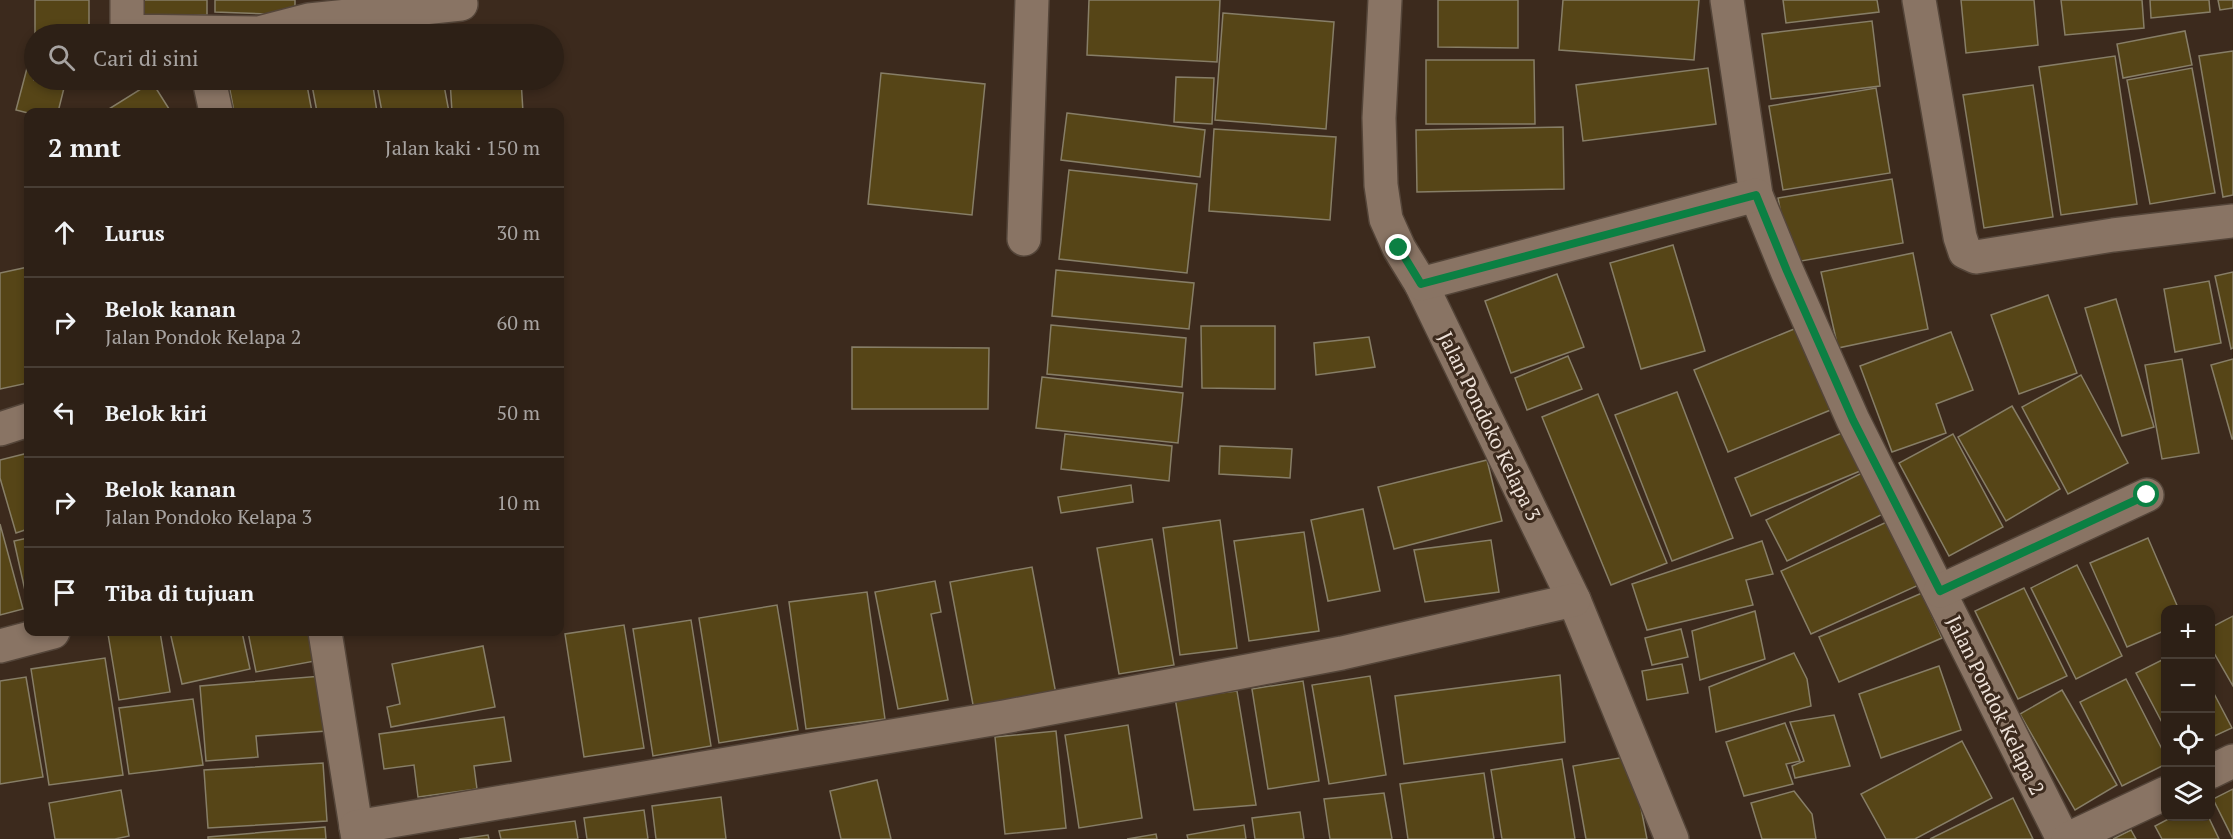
<!DOCTYPE html>
<html lang="id">
<head>
<meta charset="utf-8">
<style>
	:root { --surface:#2d2016; --page:#392d23; --text:#f1f3f6; --muted:#a7a3a1; --line:#483e35 }
	body { margin:0; font-family:"PT Serif",serif; background:var(--page); color:var(--text) }
	.controls { position:absolute; right:18px; bottom:18px; display:grid; overflow:hidden; border-radius:12px; box-shadow:0 3px 9px #0003 }
	.controls button { width:54px; height:54px; display:grid; place-items:center; padding:0; border:0; border-bottom:2px solid var(--line); background:var(--surface); color:var(--text); font:30px sans-serif }
	.stop { position:absolute; width:18px; height:18px; margin:-14px; border:4px solid #0b8043; border-radius:50%; background:#fff }
	.stop.end { background:#0b8043; border-color:#fff; box-shadow:0 2px 6px #0008 }
	.list { margin:0; padding:0; list-style:none }
	h2 { display:flex; justify-content:space-between; align-items:center; height:78px; margin:0; padding:0 24px; font-size:26px }
	h2 small { font-size:20px; font-weight:400; color:var(--muted) }
	.list li { display:grid; grid-template-columns:39px 1fr auto; gap:18px; align-items:center; box-sizing:border-box; height:90px; padding:0 24px; border-top:2px solid var(--line) }
	.list b { display:block; font-size:22px; white-space:nowrap }
	.list p { margin:0; font-size:20px; white-space:nowrap; color:var(--muted) }
	.list em { font-size:20px; font-style:normal; color:var(--muted) }
	.icon { flex:none; width:33px; height:33px; fill:none; stroke:currentColor; stroke-width:2; stroke-linecap:round; stroke-linejoin:round }
	.map { position:relative; flex:none; width:2233px; height:839px; overflow:hidden }
	.search { position:absolute; background:var(--surface); box-shadow:0 3px 9px #0003; left:24px; top:24px; width:540px; height:66px; display:flex; align-items:center; gap:15px; box-sizing:border-box; padding:0 21px; border-radius:33px; color:var(--muted); font-size:22px }
	.panel { position:absolute; background:var(--surface); box-shadow:0 3px 9px #0003; left:24px; top:108px; width:540px; height:528px; border-radius:12px }
	.map>svg:first-child { display:block }
	.building { fill:#564517; stroke:#877e67; stroke-width:1.5 }
	.lines { fill:none; stroke-linecap:round; stroke-linejoin:round }
	.minor-casing { stroke:#544539; stroke-width:36 }
	.minor { stroke:#897464; stroke-width:33 }
	.route { stroke:#0b8043; stroke-width:8 }
	.labels { text-anchor:middle; dominant-baseline:central; stroke-width:6; stroke-linejoin:round; paint-order:stroke }
	.street-label { font-size:20px; fill:#eee2d9; stroke:#3c2a1d }
</style>
</head>
<body>
<div class="map">
<svg width="2233" height="839" viewBox="0 0 2233 839">
	<rect width="100%" height="100%" fill="#3c2a1d"/>
	<g class="building">
		<rect x="35" y="0" width="54" height="34"/>
		<rect x="138" y="0" width="69" height="15"/>
		<path d="M215,0H295V15L215,12Z"/>
		<path d="M1089,0H1220L1217,62L1087,55Z"/>
		<path d="M1438,0H1518V48L1438,47Z"/>
		<path d="M1563,0H1699L1694,60L1559,50Z"/>
		<path d="M1783,0H1877L1879,12L1786,23Z"/>
		<path d="M1961,0H2034L2038,45L1966,53Z"/>
		<path d="M2061,0H2142L2144,28L2065,35Z"/>
		<path d="M2150,0H2209L2210,12L2151,18Z"/>
		<path d="M2218,0H2233V8L2220,10Z"/>
		<path d="M1223,13L1334,22L1326,129L1215,120Z"/>
		<path d="M1872,21L1880,86L1771,99L1762,34Z"/>
		<path d="M2185,31L2192,65L2123,78L2117,44Z"/>
		<path d="M2233,51V195L2223,197L2199,56Z"/>
		<path d="M31,53L34,54V80H66L58,112L28,113L16,110Z"/>
		<path d="M2115,56L2137,204L2061,215L2039,67Z"/>
		<path d="M1426,60H1534L1535,124H1426Z"/>
		<path d="M1708,68L1716,124L1583,141L1576,85Z"/>
		<path d="M2192,68L2215,193L2150,204L2127,80Z"/>
		<path d="M881,73L985,84L972,215L868,204Z"/>
		<path d="M1176,77L1214,78L1212,124L1174,122Z"/>
		<path d="M228,80H306L312,112H234Z"/>
		<path d="M311,80H372L377,112H317Z"/>
		<path d="M376,80H443L449,112H382Z"/>
		<path d="M450,80H521L523,112H452Z"/>
		<path d="M152,82L171,112H104Z"/>
		<path d="M2033,85L2053,217L1984,228L1963,95Z"/>
		<path d="M1876,88L1890,173L1783,190L1769,106Z"/>
		<path d="M1067,113L1205,130L1200,177L1061,160Z"/>
		<path d="M1563,127L1564,189L1417,192L1416,130Z"/>
		<path d="M1214,129L1336,137L1330,220L1209,211Z"/>
		<path d="M1069,170L1197,184L1187,273L1059,259Z"/>
		<path d="M1892,179L1903,243L1790,263L1778,198Z"/>
		<path d="M1673,245L1705,351L1641,369L1610,263Z"/>
		<path d="M1913,253L1928,329L1838,348L1821,272Z"/>
		<path d="M28,267V383L0,389V273Z"/>
		<path d="M1056,270L1194,283L1189,329L1052,316Z"/>
		<path d="M2233,272V348L2231,349L2215,276Z"/>
		<path d="M1557,274L1584,347L1511,373L1485,301Z"/>
		<path d="M2209,281L2221,343L2175,352L2164,289Z"/>
		<path d="M2048,295L2077,373L2019,394L1991,315Z"/>
		<path d="M2116,299L2154,427L2122,436L2085,308Z"/>
		<path d="M1051,325L1186,338L1182,387L1047,374Z"/>
		<path d="M1201,326H1275V389L1202,388Z"/>
		<path d="M1799,327L1833,409L1728,452L1694,370Z"/>
		<path d="M1951,332L1973,390L1936,404L1946,433L1892,452L1860,366Z"/>
		<path d="M1369,337L1375,367L1316,375L1314,343Z"/>
		<path d="M852,347L989,348L988,409H852Z"/>
		<path d="M1568,356L1582,389L1527,410L1515,378Z"/>
		<path d="M2182,359L2199,453L2162,459L2145,365Z"/>
		<path d="M2233,359V439H2232L2211,365Z"/>
		<path d="M2081,375L2128,463L2068,494L2022,407Z"/>
		<path d="M1042,377L1183,393L1178,443L1036,428Z"/>
		<path d="M1677,392L1733,538L1672,561L1615,415Z"/>
		<path d="M1598,394L1667,563L1611,585L1542,417Z"/>
		<path d="M2012,406L2060,489L2006,521L1958,437Z"/>
		<path d="M1849,430L1865,469L1751,516L1735,478Z"/>
		<path d="M1065,434L1172,446L1169,481L1061,469Z"/>
		<path d="M1953,434L2003,527L1949,556L1899,463Z"/>
		<path d="M1220,446L1292,449L1290,478L1219,474Z"/>
		<path d="M28,453V529L16,533L0,478V460Z"/>
		<path d="M1487,460L1502,521L1394,549L1378,487Z"/>
		<path d="M1864,472L1885,513L1787,561L1766,520Z"/>
		<path d="M1131,485L1133,502L1061,513L1058,497Z"/>
		<path d="M1363,509L1380,591L1328,601L1311,520Z"/>
		<path d="M1220,520L1237,648L1180,655L1163,528Z"/>
		<path d="M1891,520L1921,584L1811,634L1781,571Z"/>
		<path d="M0,524L23,609L0,615Z"/>
		<path d="M1304,532L1319,631L1249,641L1234,541Z"/>
		<path d="M28,538V604L14,541Z"/>
		<path d="M2148,538L2179,610H2166V630L2127,647L2090,563Z"/>
		<path d="M1152,539L1174,665L1119,674L1097,548Z"/>
		<path d="M1491,540L1499,592L1425,602L1414,550Z"/>
		<path d="M1762,541L1773,574L1746,580L1753,605L1647,630L1632,584Z"/>
		<path d="M2077,565L2122,656L2076,679L2031,588Z"/>
		<path d="M1032,567L1056,694L974,710L950,582Z"/>
		<path d="M935,581L941,612L931,614L948,700L898,709L875,592Z"/>
		<path d="M2024,588L2067,676L2018,699L1975,611Z"/>
		<path d="M867,592L885,719L806,729L789,602Z"/>
		<path d="M1922,593L1942,638L1839,682L1819,637Z"/>
		<path d="M777,605L798,730L719,743L699,618Z"/>
		<path d="M1755,611L1765,659L1700,680L1692,631Z"/>
		<path d="M2233,616V686L2210,646V628Z"/>
		<path d="M691,620L711,746L653,756L633,629Z"/>
		<path d="M624,625L644,748L584,757L565,634Z"/>
		<path d="M1681,629L1688,657L1652,665L1645,638Z"/>
		<path d="M125,632H160L170,692L119,700L108,634Z"/>
		<path d="M170,632H242L250,669L182,684Z"/>
		<path d="M248,632H310L315,661L256,672Z"/>
		<path d="M483,646L495,707L391,727L387,707L400,704L392,664Z"/>
		<path d="M1794,653L1807,679L1811,706L1716,732L1709,687Z"/>
		<path d="M105,658L123,775L49,785L31,669Z"/>
		<path d="M2166,658V730L2136,673Z"/>
		<path d="M1682,664L1688,693L1647,700L1642,671Z"/>
		<path d="M1939,666L1961,730L1881,758L1859,694Z"/>
		<path d="M1560,675L1565,742L1404,764L1395,696Z"/>
		<path d="M322,676L327,731L256,736L258,757L206,761L200,686Z"/>
		<path d="M1370,676L1386,775L1329,784L1312,685Z"/>
		<path d="M26,677L43,777L0,784V681Z"/>
		<path d="M2126,679L2166,757V764L2122,786L2080,702Z"/>
		<path d="M1303,681L1319,781L1268,789L1252,689Z"/>
		<path d="M2210,686L2232,728L2210,738Z"/>
		<path d="M2062,690L2117,785L2075,810L2020,714Z"/>
		<path d="M1237,691L1256,805L1194,810L1175,698Z"/>
		<path d="M193,699L203,765L129,774L119,708Z"/>
		<path d="M1834,715L1850,766L1795,778L1792,766L1804,761L1790,722Z"/>
		<path d="M504,717L511,761L474,766L477,789L418,797L414,765L384,769L379,734Z"/>
		<path d="M1785,723L1800,761L1786,764L1793,784L1744,796L1726,742Z"/>
		<path d="M1128,725L1142,818L1079,828L1065,735Z"/>
		<path d="M1056,731L1066,828L1005,834L995,737Z"/>
		<path d="M1962,741L1992,798L1915,839H1886L1861,794Z"/>
		<path d="M1631,756L1647,839H1586L1573,766Z"/>
		<path d="M1562,759L1575,839H1502L1491,770Z"/>
		<path d="M323,763L327,821L208,828L204,770Z"/>
		<path d="M1484,773L1494,839H1408L1400,784Z"/>
		<path d="M877,780L891,839H841L830,791Z"/>
		<path d="M2233,789V839L2213,799Z"/>
		<path d="M121,790L129,836L115,839H55L49,803Z"/>
		<path d="M1794,791L1812,814L1816,839H1762L1751,803Z"/>
		<path d="M1384,793L1392,839H1330L1324,799Z"/>
		<path d="M721,797L726,839H656L652,806Z"/>
		<path d="M2013,798L2033,839H1930Z"/>
		<path d="M644,810L648,839H587L584,818Z"/>
		<path d="M1300,812L1304,839H1255L1252,818Z"/>
		<path d="M2174,816H2208L2219,839H2162L2155,826Z"/>
		<path d="M575,821L578,839H501L499,831Z"/>
		<path d="M1244,825L1246,839H1188L1187,835Z"/>
		<path d="M325,827L326,839H208V837Z"/>
		<path d="M2131,830L2136,839H2113Z"/>
		<path d="M1156,834L1157,839H1127Z"/>
		<path d="M488,835L489,839H459Z"/>
	</g>
	<g class="lines">
		<g class="minor-casing">
			<g id="minor">
				<path d="M127,0V31L259,33L309,20L461,4"/>
				<path d="M1385,0L1379,118L1381,185L1386,219L1399,248L1421,284L1574,600L1672,839"/>
				<path d="M1727,0L1756,195L1787,271L1853,420L2063,839"/>
				<path d="M1919,0L1960,237L1965,252L1976,257L2113,235L2233,221"/>
				<path d="M209,80L216,112"/>
				<path d="M1024,239L1032,0"/>
				<path d="M1421,284L1756,195"/>
				<path d="M0,429L28,420"/>
				<path d="M1940,591L2147,495"/>
				<path d="M325,632L358,839"/>
				<path d="M0,646L53,632"/>
				<path d="M2210,772L2233,761"/>
				<path d="M356,827L1004,717L1342,653L1574,600"/>
				<path d="M2068,839L2166,793"/>
			</g>
		</g>
		<use href="#minor" class="minor"/>
	</g>
	<g class="lines">
		<path class="route" d="M1399,248L1421,284L1756,195L1787,271L1853,420L1940,591L2147,495"/>
	</g>
	<g class="labels">
		<g class="street-label">
			<text transform="translate(1490 426) rotate(64)">Jalan Pondoko Kelapa 3</text>
			<text transform="translate(1996 705) rotate(64)">Jalan Pondok Kelapa 2</text>
		</g>
	</g>
</svg>
<div class="controls">
<button>+</button>
<button>−</button>
<button><svg class="icon" aria-label="locate" viewBox="0 0 24 24"><circle cx="12" cy="12" r="6"/><path d="M12 2v4M12 18v4M2 12h4M18 12h4"/></svg></button>
<button><svg class="icon" aria-label="layers" viewBox="0 0 24 24"><path d="M12 4l9 5-9 5-9-5zM3 14l9 5 9-5"/></svg></button>
</div>
<div class="stop" style="left:2147px;top:495px"></div>
<div class="stop end" style="left:1399px;top:248px"></div>
<div class="search"><svg class="icon" aria-label="search" viewBox="0 0 24 24"><circle cx="10" cy="10" r="6"/><path d="M15 15l6 6"/></svg>Cari di sini</div>
<section class="panel">
<h2>2 mnt<small>Jalan kaki · 150 m</small></h2>
<ul class="list">
<li><svg class="icon" aria-label="ahead" viewBox="0 0 24 24"><path d="M12 20V5M6 11l6-6 6 6"/></svg><div><b>Lurus</b></div><em>30 m</em></li>
<li><svg class="icon" aria-label="right" viewBox="0 0 24 24"><path d="M7 20v-9h11M14 6l5 5-5 5"/></svg><div><b>Belok kanan</b><p>Jalan Pondok Kelapa 2</p></div><em>60 m</em></li>
<li><svg class="icon" aria-label="left" viewBox="0 0 24 24"><path d="M17 20v-9H6M10 6l-5 5 5 5"/></svg><div><b>Belok kiri</b></div><em>50 m</em></li>
<li><svg class="icon" aria-label="right" viewBox="0 0 24 24"><path d="M7 20v-9h11M14 6l5 5-5 5"/></svg><div><b>Belok kanan</b><p>Jalan Pondoko Kelapa 3</p></div><em>10 m</em></li>
<li><svg class="icon" aria-label="arrive" viewBox="0 0 24 24"><path d="M6 21V4h12l-3 4 3 4H6"/></svg><div><b>Tiba di tujuan</b></div></li>
</ul>
</section>
</div>
</body>
</html>
